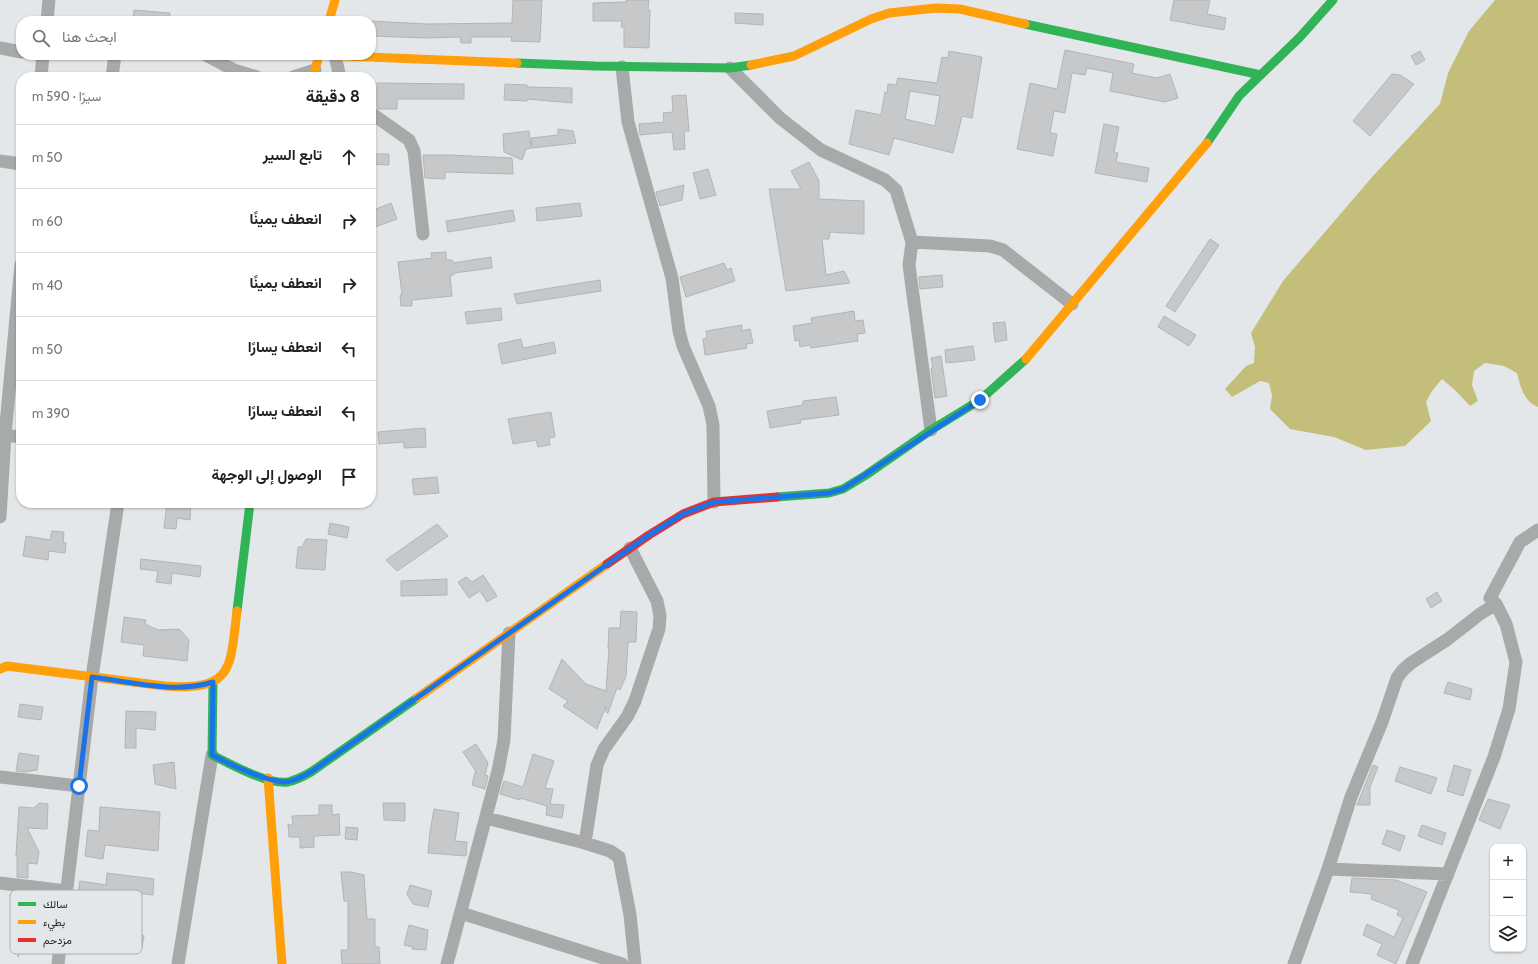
<!DOCTYPE html>
<html lang="ar">
<meta charset="utf-8">
<style>
:root{--surface:#fff;--page:#f2f2f2;--text:#222;--muted:#767676;--line:#e0e0e0}
body{margin:0;font-family:Cabin,Vazirmatn,sans-serif;background:var(--page);color:var(--text);direction:rtl}
.controls{position:absolute;right:12px;bottom:12px;display:grid;overflow:hidden;border-radius:8px;box-shadow:0 1px 3px #0004}
.controls button{width:36px;height:36px;display:grid;place-items:center;padding:0;border:0;border-bottom:1px solid var(--line);background:var(--surface);color:var(--text);font:20px sans-serif}
.stop{position:absolute;width:12px;height:12px;margin:-9px;border:3px solid #1a73e8;border-radius:50%;background:#fff}
.stop.end{background:#1a73e8;border-color:#fff;box-shadow:0 1px 4px #0008}
.list{margin:0;padding:0;list-style:none}
h2{display:flex;justify-content:space-between;align-items:center;height:52px;margin:0;padding:0 16px;font-size:17px}
h2 small{font-size:13px;font-weight:400;color:var(--muted)}
.list li{display:grid;grid-template-columns:26px 1fr auto;gap:12px;align-items:center;box-sizing:border-box;height:64px;padding:0 16px;border-top:1px solid var(--line)}
.list b{display:block;font-size:15px;white-space:nowrap}
.list em{font-size:13px;font-style:normal;color:var(--muted)}
.icon{flex:none;width:22px;height:22px;fill:none;stroke:currentColor;stroke-width:2;stroke-linecap:round;stroke-linejoin:round}
.map{position:relative;flex:none;width:1538px;height:964px;overflow:hidden;direction:ltr}
.search{position:absolute;background:var(--surface);box-shadow:0 1px 3px #0004;left:16px;top:16px;width:360px;height:44px;display:flex;align-items:center;gap:10px;box-sizing:border-box;padding:0 14px;border-radius:16px;color:var(--muted);font-size:15px}
.panel{position:absolute;background:var(--surface);box-shadow:0 1px 3px #0004;left:16px;top:72px;width:360px;height:436px;border-radius:16px;direction:rtl}
.map>svg:first-child{display:block}
.water{fill:#c3be7a}
.building{fill:#c6c8ca;stroke:#b2b4b5;fill-rule:evenodd}
.lines{fill:none;stroke-linecap:round;stroke-linejoin:round}
.street{stroke:#a8a9a9;stroke-width:13}
.fast{stroke:#30b455;stroke-width:9}
.slow{stroke:#ff9f0a;stroke-width:9}
.jam{stroke:#e5322d;stroke-width:9}
.route{stroke:#1a73e8;stroke-width:5}
.key{fill:#e3e7ea;stroke:#abaeb1;stroke-width:1}
.key-label{font-size:11px;fill:#282a2b}
</style>
<div class="map">
<svg width="1538" height="964" viewBox="0 0 1538 964">
<rect width="100%" height="100%" fill="#e4e7e9"/>
<path class="water" d="M1495 0H1538V407C1523 400 1521 388 1517 373L1504 366 1485 363 1474 371 1472 385 1478 401 1470 406 1456 391 1442 379 1432 391 1426 402 1431 421 1405 446 1366 450 1334 437 1290 429 1270 409 1272 395 1269 383 1260 381 1232 397 1225 389 1246 366 1254 363 1255 347 1251 333 1283 281 1373 176 1440 104 1448 73 1469 31Z"/>
<path class="building" d="M513 0H542L540 42 511 41 512 37H471V43H461L460 37 427 38 371 36V21L427 24 512 23Z
M626 0H649L648 10H650L649 48 624 47V27H621L622 21H593V3L626 2Z
M1174 0H1210L1207 14 1226 18 1224 30 1170 20Z
M134 10 170 13V21H133Z
M735 13 763 14V25L735 23Z
M1065 50 1134 64 1132 73 1157 78 1170 74 1178 98 1165 102 1110 91 1113 73 1087 68 1085 75 1072 73 1065 113 1054 111 1050 133 1057 134 1053 156 1017 149 1030 83 1057 89Z
M949 51 982 57 972 118 962 116 953 153 894 138 889 155 849 144 856 110 881 115 885 92 887 93 888 84 896 85 898 78 937 83 942 57 948 58ZM910 91 940 96 935 126 905 119Z
M1420 51 1425 60 1416 65 1411 56Z
M1392 74 1400 75 1414 84 1370 136 1353 121Z
M377 83 464 84V99H397V109H378L377 107Z
M505 84 527 85V87L572 88V103L527 99V101L504 100Z
M686 95 689 131H684L685 149 674 150 672 132 640 135 639 124 664 122 663 113 673 112 672 96Z
M1104 124 1119 127 1114 152 1118 153 1116 162 1149 168 1147 182 1095 173Z
M558 129 573 131 576 143 532 148 531 138 558 135Z
M529 131 531 148 526 149 522 160 504 152 503 134Z
M371 154H389V165L371 164Z
M423 155H450L512 158 513 174 445 172V179L425 178Z
M809 162 819 181V199L864 201V234L830 232 829 239H822L826 275 844 271 850 283 786 291 769 189H801L791 171Z
M708 169 716 195 700 199 693 173Z
M684 185 682 200 660 206 656 192Z
M391 203 397 219 375 227 371 218V211Z
M580 203 582 216 537 221 536 208Z
M513 210 515 221 448 232 446 221Z
M1210 239 1219 245 1175 312 1166 306Z
M446 252V260H452L453 263 491 257 492 268 454 273V275H450L452 296 412 300V306H401L400 295H402L398 262 432 258 431 253Z
M724 263 727 270 731 268 735 281 686 297 680 277Z
M942 275 943 287 920 289 919 277Z
M600 280 601 291 517 304 514 294Z
M501 308 502 320 467 324 465 312Z
M854 311 855 321 863 320 865 333 857 334 858 341 811 348 810 345 800 347 799 340 795 341 793 326 812 323 811 318Z
M1164 316 1196 335 1189 346 1158 327Z
M1005 322 1007 340 995 342 993 323Z
M742 325V331L750 329 753 343 746 344 747 348 705 355 703 339 707 338 706 331Z
M521 339 523 348 554 342 556 353 502 364 498 344Z
M973 346 975 360 946 363 945 350Z
M941 356 947 396 935 398 931 368H933L931 358Z
M836 397 839 415 800 420 801 423 770 428 767 411 803 405V401Z
M551 412 555 437 549 438 550 445 538 447 536 440 513 444 508 419Z
M425 428 426 447 404 448V442L379 444 378 432Z
M437 477 439 493 414 495 412 479Z
M167 503H191L190 520 177 518 176 529 164 528Z
M330 523 349 527 347 538 328 534Z
M437 524 448 536 397 571 386 560Z
M52 531 64 532 63 542 66 543 65 553 49 551 48 560 23 556 26 536 50 540Z
M306 539 327 540 325 570 296 568 298 547H302Z
M141 559 201 566 200 577 172 573 171 584 156 582 158 571 140 569Z
M483 575 497 596 487 602 480 591 469 598 458 582 466 577 472 582Z
M447 579V595L401 596V581Z
M1437 592 1442 601 1431 608 1426 599Z
M621 611 637 612 636 642H628L626 676 620 690 617 688 608 713 606 712V706L597 729 563 706 568 701 549 689 562 659 586 684 606 691 609 648H608L609 628H620Z
M124 617 146 620 145 624 158 630 179 629 189 640 187 661 143 656 144 645 121 642Z
M1448 682 1472 689 1470 700 1444 693Z
M20 704 43 707 41 720 18 717Z
M126 711 156 712 155 730 136 728V748H125Z
M476 744 488 763 485 775 488 776 485 789 472 785 475 772 477 773 463 752Z
M19 753 39 756 37 770 25 772 16 771Z
M533 754 554 761 545 788 553 789 550 804 564 805 562 818 546 815 547 806 520 798V800L500 794 504 781 523 787Z
M174 762 176 789 155 784 153 765Z
M1373 765 1378 767 1370 787V805H1357Z
M1454 765 1471 770 1463 796 1447 791Z
M1400 767 1437 778 1431 794 1395 781Z
M1488 799 1510 805 1500 829 1479 820Z
M39 803 48 804 47 829 27 828 39 852 37 864 28 863V878L17 877V855L16 856 19 807 34 808Z
M383 803H405V821L384 820Z
M319 805H332V815L339 814 340 835 314 836V847L300 848V837H289L288 824 293 826 292 816 319 815Z
M100 807 160 812 158 851 105 845 103 859 85 856 88 830 99 831Z
M434 809 459 813 455 841 467 842 466 856 428 853 430 832Z
M1422 825 1446 833 1442 845 1418 836Z
M346 827 358 828 357 840 345 839Z
M1387 830 1405 836 1400 851 1382 844Z
M341 872H351L364 875 367 919H375V947H379L380 964H342L341 950H348V901H344Z
M107 873 154 879 153 895 109 890 106 909 76 904 80 881 106 885Z
M1352 878 1396 880 1427 892 1396 964 1377 955 1382 944 1363 935 1367 924 1394 937 1403 918 1397 915 1399 910 1371 899 1372 894 1350 892Z
M410 885 432 891 428 907 413 904 407 894Z
M32 909V925L18 957V910Z
M96 913 137 923 133 933 144 936 142 947 134 945 122 951 88 947Z
M409 925 428 930 426 950 412 949 413 947 404 945Z"/>
<g class="lines">
<path class="street" d="M47 21 49 0
M0 48 21 52
M206 55 234 70 257 77
M335 56 340 77
M622 67 628 122 672 278 679 331 683 346 709 406 713 425 714 502
M730 68 780 118 821 150 885 180 896 190 912 242 909 265 931 430
M41 77 43 55
M112 77 115 55
M293 77 315 70
M371 113 409 140 414 151 423 234
M0 161 21 164
M912 242 990 246 1003 250 1072 304
M5 435 21 437
M0 517 5 435 21 264
M0 777 79 786
M486 818 585 843 610 851 619 857 630 915 635 964
M585 843 597 765 604 749 627 717 635 701 659 629 660 616 657 601 630 548
M1328 869 1448 874
M0 883 66 891
M461 913 622 964
M58 964 92 677 118 503
M178 964 212 755
M447 964 498 771 504 740 509 633
M1294 964 1328 869 1351 797 1382 722 1397 678 1403 670 1411 663 1448 639 1480 614 1496 604 1490 598 1520 542 1538 530
M1412 964 1494 757 1509 709 1516 662 1506 624 1496 604"/>
<path class="fast" d="M1025 24 1261 75
M517 63 595 66 730 68 751 65
M1207 143 1239 96 1300 37 1333 0
M777 497 829 493 843 489 866 475 931 430 980 400 1026 359
M237 611 250 503
M213 682 212 755C230 764 268 785 288 782 296 780 304 776 311 772L417 698"/>
<path class="slow" d="M329 21 335 0
M319 55 517 63
M751 65 794 56 871 19 889 13 936 8 960 9 1025 24
M313 77 319 55
M1026 359 1207 143
M0 669 7 666 165 686C234 691 230 668 237 611
M417 698 607 564
M268 778 282 964"/>
<path class="jam" d="M607 564 649 535 683 514 714 502 777 497"/>
</g>
<g class="lines">
<path class="route" d="M79 786 92 677C131 682 175 694 213 682L212 755C229 764 265 781 284 782 294 782 303 776 311 772L649 535 683 514 714 502 829 493 843 489 980 400"/>
</g>
<rect x="10" y="890" width="132" height="64" rx="6" class="key"/>
<rect x="18" y="902" width="18" height="4" fill="#30b455"/>
<rect x="18" y="920" width="18" height="4" fill="#ff9f0a"/>
<rect x="18" y="938" width="18" height="4" fill="#e5322d"/>
<g class="key-label">
<text x="43" y="908">سالك</text>
<text x="43" y="926">بطيء</text>
<text x="43" y="944">مزدحم</text>
</g>
</svg>
<div class="controls">
<button>+</button>
<button>−</button>
<button><svg class="icon" aria-label="layers" viewBox="0 0 24 24"><path d="M12 4l9 5-9 5-9-5zM3 14l9 5 9-5"/></svg></button>
</div>
<div class="stop" style="left:79px;top:786px"></div>
<div class="stop end" style="left:980px;top:400px"></div>
<div class="search"><svg class="icon" aria-label="search" viewBox="0 0 24 24"><circle cx="10" cy="10" r="6"/><path d="M15 15l6 6"/></svg>ابحث هنا</div>
<section class="panel">
<h2>8 دقيقة<small>سيرًا · 590 m</small></h2>
<ul class="list">
<li><svg class="icon" aria-label="ahead" viewBox="0 0 24 24"><path d="M12 20V5M6 11l6-6 6 6"/></svg><div><b>تابع السير</b></div><em>50 m</em></li>
<li><svg class="icon" aria-label="right" viewBox="0 0 24 24"><path d="M7 20v-9h11M14 6l5 5-5 5"/></svg><div><b>انعطف يمينًا</b></div><em>60 m</em></li>
<li><svg class="icon" aria-label="right" viewBox="0 0 24 24"><path d="M7 20v-9h11M14 6l5 5-5 5"/></svg><div><b>انعطف يمينًا</b></div><em>40 m</em></li>
<li><svg class="icon" aria-label="left" viewBox="0 0 24 24"><path d="M17 20v-9H6M10 6l-5 5 5 5"/></svg><div><b>انعطف يسارًا</b></div><em>50 m</em></li>
<li><svg class="icon" aria-label="left" viewBox="0 0 24 24"><path d="M17 20v-9H6M10 6l-5 5 5 5"/></svg><div><b>انعطف يسارًا</b></div><em>390 m</em></li>
<li><svg class="icon" aria-label="arrive" viewBox="0 0 24 24"><path d="M6 21V4h12l-3 4 3 4H6"/></svg><div><b>الوصول إلى الوجهة</b></div></li>
</ul>
</section>
</div>
